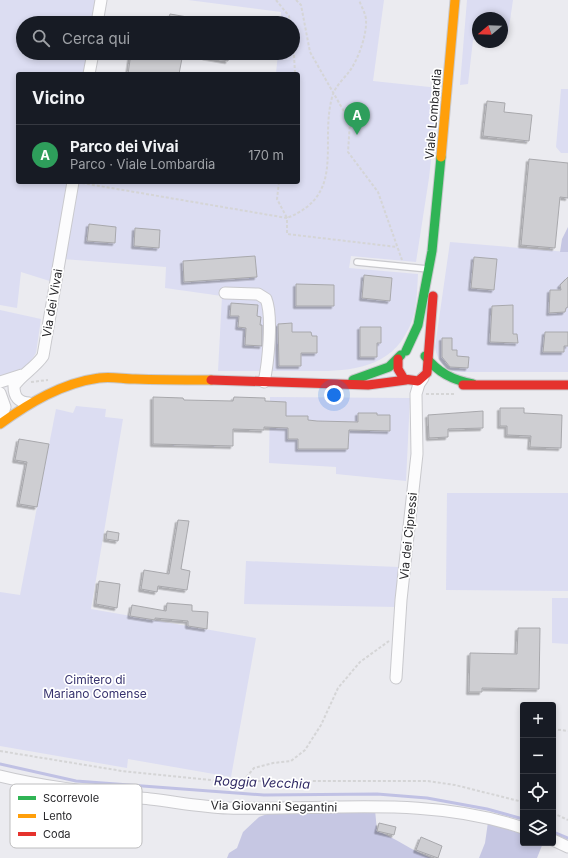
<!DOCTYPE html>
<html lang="it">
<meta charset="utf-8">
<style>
:root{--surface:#171b24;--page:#242831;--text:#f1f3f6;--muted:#9ea1a6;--line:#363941;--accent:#ea580c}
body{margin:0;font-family:Inter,sans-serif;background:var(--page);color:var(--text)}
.controls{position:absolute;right:12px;bottom:12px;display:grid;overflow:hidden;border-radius:4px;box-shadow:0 2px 6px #0003}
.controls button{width:36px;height:36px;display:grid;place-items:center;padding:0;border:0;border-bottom:1px solid var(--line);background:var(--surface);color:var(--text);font:20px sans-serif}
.compass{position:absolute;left:472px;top:12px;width:36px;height:36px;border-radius:50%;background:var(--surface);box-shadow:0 2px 6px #0003;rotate:251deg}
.you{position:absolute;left:334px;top:395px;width:14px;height:14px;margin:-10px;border:3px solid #fff;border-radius:50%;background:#1a73e8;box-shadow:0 0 0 6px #1a73e833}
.badge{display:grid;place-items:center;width:26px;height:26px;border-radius:50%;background:var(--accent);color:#fff;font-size:13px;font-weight:700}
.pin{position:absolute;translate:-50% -33px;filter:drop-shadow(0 1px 2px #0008)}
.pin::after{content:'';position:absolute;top:21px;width:14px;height:12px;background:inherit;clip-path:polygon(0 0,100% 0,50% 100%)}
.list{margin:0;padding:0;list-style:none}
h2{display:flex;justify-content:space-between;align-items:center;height:52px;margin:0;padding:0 16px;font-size:17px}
h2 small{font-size:13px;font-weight:400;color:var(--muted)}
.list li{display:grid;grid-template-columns:26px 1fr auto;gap:12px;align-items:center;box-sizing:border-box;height:60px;padding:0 16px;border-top:1px solid var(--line)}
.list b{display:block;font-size:15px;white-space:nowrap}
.list p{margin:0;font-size:13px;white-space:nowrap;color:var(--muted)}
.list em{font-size:13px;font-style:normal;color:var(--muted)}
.icon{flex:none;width:22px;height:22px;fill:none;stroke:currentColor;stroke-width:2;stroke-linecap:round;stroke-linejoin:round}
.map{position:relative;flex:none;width:568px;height:858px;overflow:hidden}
.search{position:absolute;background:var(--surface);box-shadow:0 2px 6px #0003;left:16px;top:16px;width:284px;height:44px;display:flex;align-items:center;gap:10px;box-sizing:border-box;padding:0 14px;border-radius:22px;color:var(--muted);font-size:15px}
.panel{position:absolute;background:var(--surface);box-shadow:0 2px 6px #0003;left:16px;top:72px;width:284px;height:112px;border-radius:4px}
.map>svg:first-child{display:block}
.green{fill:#dcddf2}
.forest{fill:#c6c7e3}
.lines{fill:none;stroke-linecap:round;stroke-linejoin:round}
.stream{stroke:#c0c1e4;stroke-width:3}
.building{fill:#ceced2;stroke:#a8a8ac;filter:url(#shadow)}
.lane-casing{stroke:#c9c9cd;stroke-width:8}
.street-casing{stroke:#c9c9cd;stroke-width:13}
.fast-casing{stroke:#c9c9cd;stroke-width:11}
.slow-casing{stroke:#c9c9cd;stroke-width:11}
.jam-casing{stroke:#c9c9cd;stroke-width:11}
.path{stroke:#d5d5d6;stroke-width:2;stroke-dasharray:3 2;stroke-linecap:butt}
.lane{stroke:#fcfcfd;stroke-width:5.5}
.street{stroke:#fcfcfd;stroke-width:11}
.fast{stroke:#30b455;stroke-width:9}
.slow{stroke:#ff9f0a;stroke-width:9}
.jam{stroke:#e5322d;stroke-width:9}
.labels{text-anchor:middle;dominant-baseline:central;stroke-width:3.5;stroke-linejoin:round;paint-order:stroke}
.street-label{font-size:12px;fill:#27272a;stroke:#fff}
.park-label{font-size:12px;fill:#37336e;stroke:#fff}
.water-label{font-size:13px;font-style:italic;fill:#312b65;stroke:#fff}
.key{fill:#fff;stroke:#bebebf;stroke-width:1}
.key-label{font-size:11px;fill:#27272a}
</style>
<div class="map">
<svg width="568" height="858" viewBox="0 0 568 858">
<defs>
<filter id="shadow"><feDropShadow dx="-2.5" dy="2.5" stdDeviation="0" flood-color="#0004"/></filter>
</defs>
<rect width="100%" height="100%" fill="#ebebf0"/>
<path class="green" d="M0 0H102L99 23H23V53H94L90 74H18V182H298V74H276L278 53H293V23H281V12L188 0H384L373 81 439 88 429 178 416 262 351 256 349 268 418 274C417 292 417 312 409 328 387 375 338 371 294 371 269 371 243 371 218 371L222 296 165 288 166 267 63 259 56 283 21 272 17 308 0 305Z
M467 0H513L508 34 502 35V18H478V39L473 40 468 84 460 85Z
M561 89H568V153H561L556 147Z
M450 242 568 252V372H456C443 368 437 360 435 347Z
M0 310 41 319 36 353 25 370 0 378Z
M270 397 410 398 406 481 336 474V467L269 463Z
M76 406 106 409 105 417 123 419 91 609 256 638 231 777 128 759 127 768 0 746V592L20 595 56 409 73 413Z
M447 493H568V591L446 590Z
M246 561 399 567 396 607 244 604Z
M552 598H568V644L552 643Z"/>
<path class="forest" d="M568 227V252H560L562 239Z
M375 810 377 831C396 838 412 851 431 858H227L229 853 237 848 243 832 259 817 270 813Z
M488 822 523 833V843H543L537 858H479L485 843Z"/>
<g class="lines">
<path class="stream" d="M0 764 76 781 264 795 377 794 427 798 487 809 523 819
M553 832 568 838"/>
</g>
<path class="building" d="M170 14 199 19V23H168Z
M131 53H183L179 74H128Z
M206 53H229L228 61 205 57Z
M487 101 505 103 504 112 532 115 529 141 483 136Z
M529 159 568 163V198L560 197 555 248 521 245Z
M89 224 116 227 115 243 87 241Z
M135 228 160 230 159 248 134 246Z
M255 256 257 277 184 282 183 261Z
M474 257 497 259 494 290 471 288Z
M364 275 392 278 390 301 362 298Z
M568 277V307L566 308 565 312 549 313 550 290H561L560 285Z
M296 284 334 285V306H296Z
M231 303 258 305 257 316 261 317 260 325H262V346L245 345 246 328 238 327 239 316H230Z
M513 305V334H517L518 343 490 342 492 306Z
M292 323V332H311L312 336H317V353H301V366H279L278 324Z
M360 327H381V343H377V357H360Z
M545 332H568V346H564V352H543Z
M442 338H452V350H457V356L469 357 468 368 450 367 442 357Z
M153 397 183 398 184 400 233 401 234 397 265 398V401L286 402V416H308V420L317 421 358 422V413H377V415H390V431L349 430 348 449H298V439H288V428L264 427V430L233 429V446L153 444Z
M500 408H524V413L562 415 561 448 530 447 531 436 507 435V426H500Z
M483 411V428L448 429V437L429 438 428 415Z
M19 439 49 444 37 507 19 504 27 462 15 460Z
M178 520 189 521 181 569 190 571 187 590 158 586 157 592 141 589 144 570 169 574Z
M107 531 119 533 118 541 106 539Z
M99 581 120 584 117 608 96 604Z
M167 603 192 605V611L208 612 207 629 188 626V621L155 618V620L130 616 132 605 166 611Z
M518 628H540L539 689 482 688V692H469L470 653 517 654Z
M379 823 396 827 394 835 377 831Z
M421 837 442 846 438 858 416 850Z"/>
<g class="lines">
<g class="lane-casing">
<path id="lane" d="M357 262 428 269"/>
</g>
<g class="street-casing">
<path id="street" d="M97 23 101 0
M89 74 93 53
M225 293 258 294 266 299C273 316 268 364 264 382
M0 382 22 375
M0 393 5 407 0 421
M29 403C18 402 14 397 14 386 21 375 35 368 43 356L73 182
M396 678 401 600 417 454 416 394 419 384 423 378
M0 776C49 788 99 793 150 799 176 802 202 807 228 808 327 811 427 795 523 828
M553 840 568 847"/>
</g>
<g class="fast-casing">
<path id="fast" d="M406 351 418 325 432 251 441 157
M425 356C438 373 453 380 473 384
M353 380 389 367 401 355"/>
</g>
<g class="slow-casing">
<path id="slow" d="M441 157 455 0
M0 424C29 403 62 383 99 378 111 376 123 379 135 379 160 380 186 380 211 380"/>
</g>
<g class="jam-casing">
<path id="jam" d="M398 359V369L404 379 418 381 427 373 433 296
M211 380 368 385 406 380
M463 385H568"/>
</g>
<path class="path" d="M276 0 289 16 290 23
M296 0 301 5 310 52 350 122 348 152 378 192 402 260
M293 35 295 74
M279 182 277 199 287 218C348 194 318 142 333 94 336 86 344 78 349 72 358 60 367 35 366 20 366 14 361 6 359 0
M82 183 287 218V234L397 247
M31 382 48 380
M426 394H455
M553 729 568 731
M0 751 122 771 220 781H428L455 785 523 802
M243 781 254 768 273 763 291 761 305 750 321 725 338 688 360 662 389 641
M553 813 568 820"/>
<use href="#lane" class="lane"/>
<use href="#street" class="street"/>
<use href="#fast" class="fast"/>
<use href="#slow" class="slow"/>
<use href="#jam" class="jam"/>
</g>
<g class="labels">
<g class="street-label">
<text transform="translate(433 114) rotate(-85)">Viale Lombardia</text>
<text transform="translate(52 303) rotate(-80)">Via dei Vivai</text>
<text transform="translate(408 536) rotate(-84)">Via dei Cipressi</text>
<text transform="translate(274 806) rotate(1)">Via Giovanni Segantini</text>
</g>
<g class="park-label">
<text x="95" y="679">Cimitero di<tspan x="95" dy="14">Mariano Comense</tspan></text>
</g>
<g class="water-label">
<text transform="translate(262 782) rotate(2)">Roggia Vecchia</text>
</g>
</g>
<rect x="10" y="784" width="132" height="64" rx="6" class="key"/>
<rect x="18" y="796" width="18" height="4" fill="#30b455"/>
<rect x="18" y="814" width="18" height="4" fill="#ff9f0a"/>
<rect x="18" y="832" width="18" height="4" fill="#e5322d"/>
<g class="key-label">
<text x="43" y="802">Scorrevole</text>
<text x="43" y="820">Lento</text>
<text x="43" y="838">Coda</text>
</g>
</svg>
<div class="controls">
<button>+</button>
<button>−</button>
<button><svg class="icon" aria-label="locate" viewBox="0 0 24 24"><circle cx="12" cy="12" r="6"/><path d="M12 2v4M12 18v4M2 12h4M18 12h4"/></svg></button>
<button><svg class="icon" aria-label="layers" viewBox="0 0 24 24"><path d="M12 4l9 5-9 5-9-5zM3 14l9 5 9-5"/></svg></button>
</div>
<svg class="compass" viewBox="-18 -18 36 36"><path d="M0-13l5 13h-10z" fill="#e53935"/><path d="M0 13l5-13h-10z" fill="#9ea1a6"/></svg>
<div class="you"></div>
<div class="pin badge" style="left:357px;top:135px;background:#2e9e5b">A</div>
<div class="search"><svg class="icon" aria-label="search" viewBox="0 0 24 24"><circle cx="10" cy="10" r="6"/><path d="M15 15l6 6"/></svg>Cerca qui</div>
<section class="panel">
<h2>Vicino<small></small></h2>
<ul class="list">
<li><span class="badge" style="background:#2e9e5b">A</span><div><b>Parco dei Vivai</b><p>Parco · Viale Lombardia</p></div><em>170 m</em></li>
</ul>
</section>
</div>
